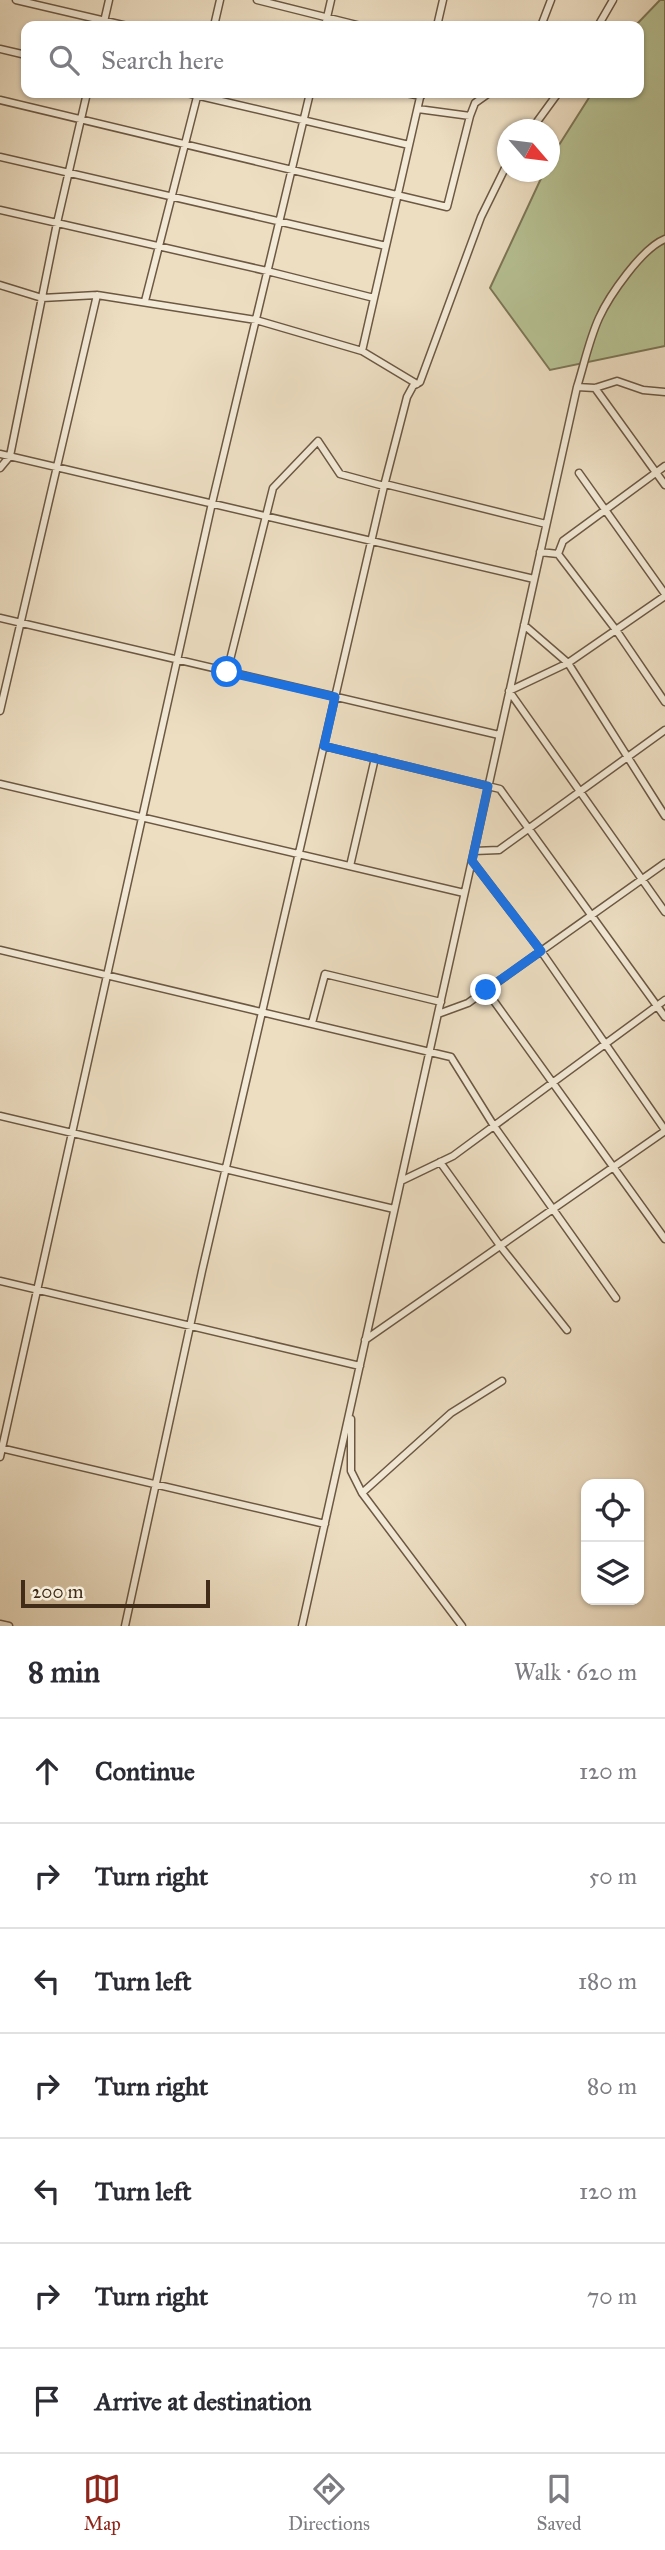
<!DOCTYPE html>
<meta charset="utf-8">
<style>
:root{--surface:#fff;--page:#f7f7f7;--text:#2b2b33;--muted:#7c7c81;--line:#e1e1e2;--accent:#8f2418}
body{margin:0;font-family:"IM FELL Great Primer",serif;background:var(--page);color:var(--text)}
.controls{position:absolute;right:21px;bottom:21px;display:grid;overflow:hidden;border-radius:14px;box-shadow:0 2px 5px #0004}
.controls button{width:63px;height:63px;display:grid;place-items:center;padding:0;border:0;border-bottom:2px solid var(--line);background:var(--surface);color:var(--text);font:35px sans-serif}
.compass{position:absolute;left:497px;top:119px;width:63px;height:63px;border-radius:50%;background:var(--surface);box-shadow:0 2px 5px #0004;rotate:118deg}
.scale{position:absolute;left:21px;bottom:18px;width:189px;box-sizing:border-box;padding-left:7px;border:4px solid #412b19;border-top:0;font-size:19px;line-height:24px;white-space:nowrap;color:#412b19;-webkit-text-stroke:5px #f3ead7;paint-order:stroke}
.stop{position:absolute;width:21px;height:21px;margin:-16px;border:5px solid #1a73e8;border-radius:50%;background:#fff}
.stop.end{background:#1a73e8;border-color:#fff;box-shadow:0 2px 7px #0008}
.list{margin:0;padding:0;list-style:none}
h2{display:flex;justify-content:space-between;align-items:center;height:91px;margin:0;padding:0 28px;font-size:30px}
h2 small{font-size:23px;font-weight:400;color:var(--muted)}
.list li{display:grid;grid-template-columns:46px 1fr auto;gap:21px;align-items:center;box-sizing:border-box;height:105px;padding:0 28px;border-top:2px solid var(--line)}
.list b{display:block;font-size:26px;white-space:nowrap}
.list em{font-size:23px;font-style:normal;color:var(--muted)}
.icon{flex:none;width:38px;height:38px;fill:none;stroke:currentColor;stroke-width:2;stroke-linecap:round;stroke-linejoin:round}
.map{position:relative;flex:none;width:665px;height:1626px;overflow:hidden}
.search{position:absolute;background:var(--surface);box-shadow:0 2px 5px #0004;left:21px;right:21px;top:21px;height:77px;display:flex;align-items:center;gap:18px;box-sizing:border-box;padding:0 24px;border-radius:14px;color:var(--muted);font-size:26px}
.sheet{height:826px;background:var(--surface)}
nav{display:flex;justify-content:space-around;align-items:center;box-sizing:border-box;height:98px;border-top:2px solid var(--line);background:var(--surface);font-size:19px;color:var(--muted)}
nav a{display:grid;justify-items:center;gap:4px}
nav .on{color:var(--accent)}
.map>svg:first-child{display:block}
.green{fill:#b7c294;stroke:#7c7656;stroke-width:2}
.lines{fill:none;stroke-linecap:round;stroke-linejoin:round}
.minor-casing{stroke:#6c5843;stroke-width:9}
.minor{stroke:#f3ead7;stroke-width:6}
.route{stroke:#1a73e8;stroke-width:9}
</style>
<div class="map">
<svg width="665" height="1626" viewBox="0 0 665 1626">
<rect width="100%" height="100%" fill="#eddec2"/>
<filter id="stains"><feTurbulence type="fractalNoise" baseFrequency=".00286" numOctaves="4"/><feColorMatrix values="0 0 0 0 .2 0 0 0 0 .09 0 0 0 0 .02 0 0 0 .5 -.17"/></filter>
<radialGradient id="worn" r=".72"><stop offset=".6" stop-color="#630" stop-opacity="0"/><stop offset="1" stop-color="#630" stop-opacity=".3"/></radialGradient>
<path class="green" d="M660 0H665V346L550 370 490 288 544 172H550L552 156 592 93H639V26H635Z"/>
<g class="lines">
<g class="minor-casing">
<path id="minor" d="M16 0 127 26
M257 0 361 26
M103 26 109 0
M214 26 220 0
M325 26 331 0
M437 26 443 0
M541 26 551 0
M598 26 613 0
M0 49 26 55
M187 93 409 145
M406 93 421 96
M0 100 447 207 470 116
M418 109 470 116 475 103 489 93
M531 130 558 93
M0 157 386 246
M0 210 267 271 374 298
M0 285 42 298 97 295 256 320 362 351 417 384
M145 301 198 93
M362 351 421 93
M577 387 595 388 617 381 643 390 665 392
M595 388 665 485
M0 454 534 579
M0 468 10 456 57 223 87 93
M579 473 665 594
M385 484 546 524
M540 552 558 554 616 630 665 702
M558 554 563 541 665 466
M665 596 568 663 509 691 665 912
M0 618 499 735
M524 625 568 663 665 816
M227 672 273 488 318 441 340 474 384 486 407 397 413 386 420 382 481 217 508 162
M0 711 97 295
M324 746 500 789 665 1017
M0 784 464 893
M474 851 499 850 665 730
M472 861 541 951 665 1130
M350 866 375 758
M0 950 451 1057 494 1126 616 1298
M486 990 665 1239
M438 1014 468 1003 665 863
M312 1023 325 974 441 1002
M0 1116 394 1209
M440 1162 501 1247 567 1330
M401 1181 453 1156 665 1000
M0 1281 360 1366
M365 1340 665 1131
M351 1419V1471L362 1493 451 1413 502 1381
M0 1448 325 1524
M0 1457 212 503 310 93
M362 1493 462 1626
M0 1624 9 1626
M125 1626 202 1271 384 486
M302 1626 577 387C584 365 589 340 599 318 609 296 642 248 665 239"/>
</g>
<use href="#minor" class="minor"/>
</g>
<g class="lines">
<path class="route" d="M227 672 335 697 324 746 488 786 472 861 541 951 486 990"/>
</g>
<rect width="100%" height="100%" filter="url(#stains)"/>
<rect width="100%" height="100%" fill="url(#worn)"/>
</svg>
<div class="controls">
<button><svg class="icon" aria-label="locate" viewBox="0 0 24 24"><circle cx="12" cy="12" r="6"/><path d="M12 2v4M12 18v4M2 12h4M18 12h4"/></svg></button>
<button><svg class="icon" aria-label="layers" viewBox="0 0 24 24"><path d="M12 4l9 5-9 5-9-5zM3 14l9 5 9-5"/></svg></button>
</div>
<svg class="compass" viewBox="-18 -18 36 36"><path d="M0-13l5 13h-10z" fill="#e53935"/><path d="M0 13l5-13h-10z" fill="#7c7c81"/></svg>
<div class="scale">200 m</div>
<div class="stop" style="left:227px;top:672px"></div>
<div class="stop end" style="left:486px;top:990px"></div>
<div class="search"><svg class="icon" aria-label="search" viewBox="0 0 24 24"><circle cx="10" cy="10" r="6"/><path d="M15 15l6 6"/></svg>Search here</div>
</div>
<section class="sheet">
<h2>8 min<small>Walk · 620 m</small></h2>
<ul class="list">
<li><svg class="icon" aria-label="ahead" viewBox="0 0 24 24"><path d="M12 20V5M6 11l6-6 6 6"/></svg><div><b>Continue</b></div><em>120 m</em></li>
<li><svg class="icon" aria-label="right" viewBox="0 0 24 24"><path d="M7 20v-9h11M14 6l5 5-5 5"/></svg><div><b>Turn right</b></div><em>50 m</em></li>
<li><svg class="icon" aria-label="left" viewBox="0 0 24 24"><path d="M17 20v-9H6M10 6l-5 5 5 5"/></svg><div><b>Turn left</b></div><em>180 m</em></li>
<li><svg class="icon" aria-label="right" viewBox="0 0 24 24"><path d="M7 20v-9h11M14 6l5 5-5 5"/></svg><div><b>Turn right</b></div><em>80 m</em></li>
<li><svg class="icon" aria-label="left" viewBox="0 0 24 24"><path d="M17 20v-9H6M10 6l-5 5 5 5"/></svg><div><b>Turn left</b></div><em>120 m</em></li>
<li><svg class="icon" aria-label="right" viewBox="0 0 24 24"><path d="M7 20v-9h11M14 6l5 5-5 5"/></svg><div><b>Turn right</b></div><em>70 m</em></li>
<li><svg class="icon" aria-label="arrive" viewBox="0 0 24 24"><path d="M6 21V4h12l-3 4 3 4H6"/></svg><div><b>Arrive at destination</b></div></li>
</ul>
</section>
<nav>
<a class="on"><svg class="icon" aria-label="map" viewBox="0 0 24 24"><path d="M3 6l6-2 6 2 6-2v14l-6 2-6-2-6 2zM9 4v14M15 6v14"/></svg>Map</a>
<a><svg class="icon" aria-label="directions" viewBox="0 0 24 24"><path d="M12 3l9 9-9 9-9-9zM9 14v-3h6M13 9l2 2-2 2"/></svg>Directions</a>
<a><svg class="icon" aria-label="saved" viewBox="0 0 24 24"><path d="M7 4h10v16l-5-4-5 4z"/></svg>Saved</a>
</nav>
